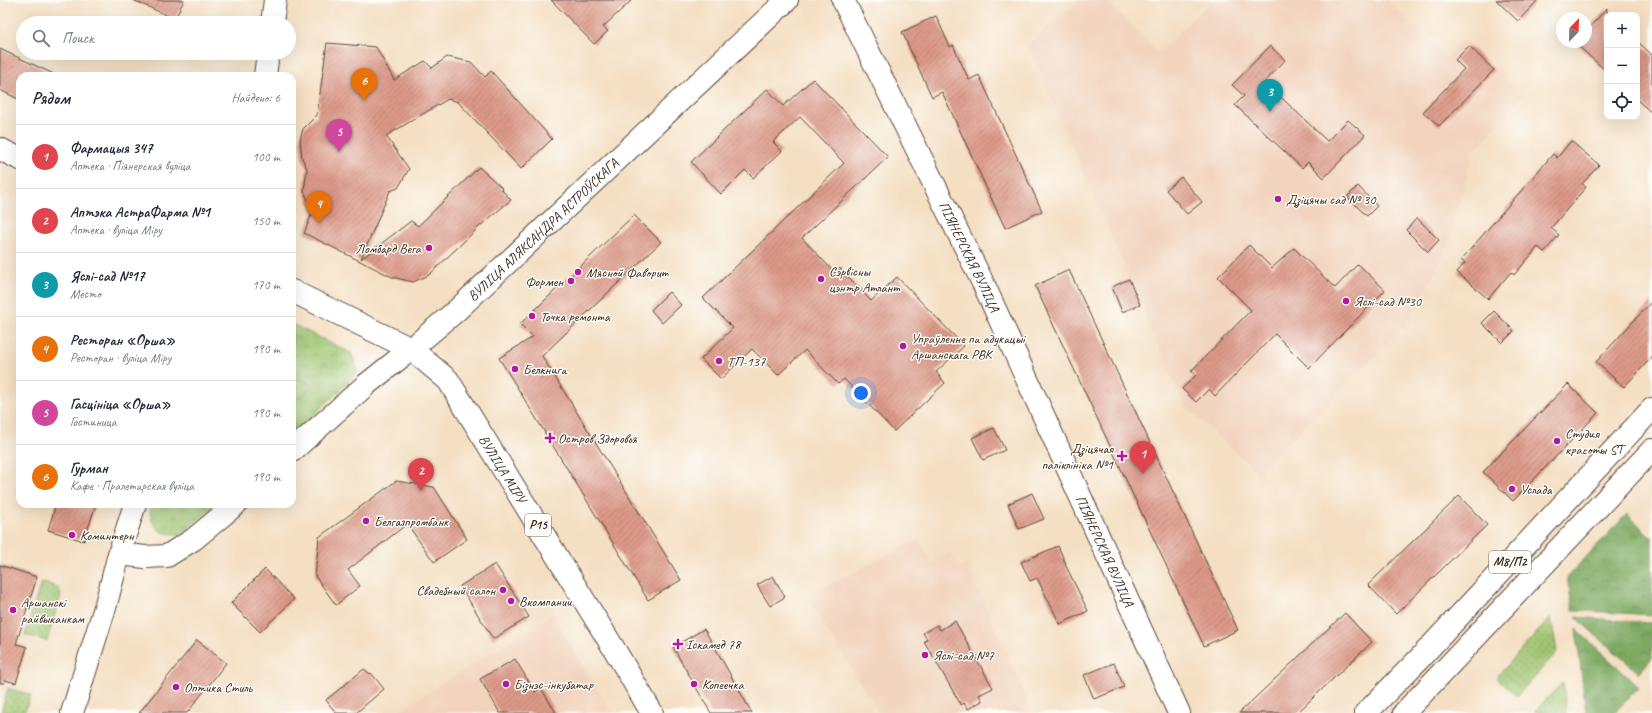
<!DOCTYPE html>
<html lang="ru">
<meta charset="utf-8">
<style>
:root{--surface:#fff;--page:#f6f6f7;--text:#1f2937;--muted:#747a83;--line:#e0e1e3;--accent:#b5179e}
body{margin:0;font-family:Caveat,sans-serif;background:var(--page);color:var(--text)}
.controls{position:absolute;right:12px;top:12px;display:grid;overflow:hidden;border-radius:8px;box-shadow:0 4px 16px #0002}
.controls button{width:36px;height:36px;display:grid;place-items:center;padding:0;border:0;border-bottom:1px solid var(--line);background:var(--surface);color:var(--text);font:20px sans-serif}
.compass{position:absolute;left:1556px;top:12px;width:36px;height:36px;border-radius:50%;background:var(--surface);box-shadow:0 4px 16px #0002;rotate:23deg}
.you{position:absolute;left:861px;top:393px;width:14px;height:14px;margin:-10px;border:3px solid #fff;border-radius:50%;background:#1a73e8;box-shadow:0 0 0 6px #1a73e833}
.badge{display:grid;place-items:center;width:26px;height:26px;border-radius:50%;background:var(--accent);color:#fff;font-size:13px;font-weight:700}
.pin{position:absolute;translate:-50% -33px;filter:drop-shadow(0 1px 2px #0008)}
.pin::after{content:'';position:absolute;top:21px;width:14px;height:12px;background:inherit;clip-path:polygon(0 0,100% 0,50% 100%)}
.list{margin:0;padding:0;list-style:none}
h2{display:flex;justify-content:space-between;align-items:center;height:52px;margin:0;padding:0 16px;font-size:17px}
h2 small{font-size:13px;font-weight:400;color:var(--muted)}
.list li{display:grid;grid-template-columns:26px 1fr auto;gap:12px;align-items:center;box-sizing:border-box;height:64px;padding:0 16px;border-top:1px solid var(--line)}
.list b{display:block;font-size:15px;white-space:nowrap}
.list p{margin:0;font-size:13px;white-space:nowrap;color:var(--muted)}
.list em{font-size:13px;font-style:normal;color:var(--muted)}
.icon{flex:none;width:22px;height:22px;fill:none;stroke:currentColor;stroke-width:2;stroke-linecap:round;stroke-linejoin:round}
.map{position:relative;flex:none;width:1652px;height:713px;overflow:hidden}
.search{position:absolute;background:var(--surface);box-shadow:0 4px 16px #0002;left:16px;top:16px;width:280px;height:44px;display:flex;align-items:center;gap:10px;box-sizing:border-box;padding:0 14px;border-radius:22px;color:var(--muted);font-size:15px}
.panel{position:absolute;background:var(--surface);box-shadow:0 4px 16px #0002;left:16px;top:72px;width:280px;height:436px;border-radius:12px}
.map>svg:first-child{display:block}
.built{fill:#f2d4be}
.grass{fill:url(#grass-dots);stroke:#6c7646}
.forest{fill:url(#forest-crowns);stroke:#5c6a40}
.park{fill:url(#park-crowns);stroke:#6c7646}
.garden{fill:#9cc36e;stroke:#6c7646}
.building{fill:url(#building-hatch)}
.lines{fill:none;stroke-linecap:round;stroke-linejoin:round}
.minor-casing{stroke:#574537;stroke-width:24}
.tertiary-casing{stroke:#574537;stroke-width:24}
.primary-casing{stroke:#574537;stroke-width:24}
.minor{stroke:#fff;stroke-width:22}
.tertiary{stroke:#fff;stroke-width:22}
.primary{stroke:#fff;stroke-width:22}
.poi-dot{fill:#b5179e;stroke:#fdfcf7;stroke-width:1.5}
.labels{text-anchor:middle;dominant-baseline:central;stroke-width:3;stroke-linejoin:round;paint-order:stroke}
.shield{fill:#fdfcf7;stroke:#75695f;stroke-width:1}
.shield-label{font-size:13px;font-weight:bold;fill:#3b2a1e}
.poi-label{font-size:14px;fill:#3b2a1e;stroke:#fdfcf7;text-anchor:start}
.street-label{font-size:14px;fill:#3b2a1e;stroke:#fdfcf7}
</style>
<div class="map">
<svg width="1652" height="713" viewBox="0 0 1652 713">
<defs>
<pattern id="grass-dots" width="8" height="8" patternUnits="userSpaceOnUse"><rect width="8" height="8" fill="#9cc36e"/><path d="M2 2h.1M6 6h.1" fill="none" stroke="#809f5a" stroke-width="1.8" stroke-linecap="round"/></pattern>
<pattern id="forest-crowns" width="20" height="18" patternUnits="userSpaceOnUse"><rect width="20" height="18" fill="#7da961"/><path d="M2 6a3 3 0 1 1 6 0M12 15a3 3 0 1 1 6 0" fill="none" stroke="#688a4f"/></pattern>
<pattern id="park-crowns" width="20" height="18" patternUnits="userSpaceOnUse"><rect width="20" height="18" fill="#9cc36e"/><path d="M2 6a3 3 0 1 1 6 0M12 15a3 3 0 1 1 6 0" fill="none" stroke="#809f5a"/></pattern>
<pattern id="building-hatch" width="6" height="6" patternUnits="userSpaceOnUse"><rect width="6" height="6" fill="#d98"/><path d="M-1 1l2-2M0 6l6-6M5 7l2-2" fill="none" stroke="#b47d6f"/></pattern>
</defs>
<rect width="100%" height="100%" fill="#fdfcf7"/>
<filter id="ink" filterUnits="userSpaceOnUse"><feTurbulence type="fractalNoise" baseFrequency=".025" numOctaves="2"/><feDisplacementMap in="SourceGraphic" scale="8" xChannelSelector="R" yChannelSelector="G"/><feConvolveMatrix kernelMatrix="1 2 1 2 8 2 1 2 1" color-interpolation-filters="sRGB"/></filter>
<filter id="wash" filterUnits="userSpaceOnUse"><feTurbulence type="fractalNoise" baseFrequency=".012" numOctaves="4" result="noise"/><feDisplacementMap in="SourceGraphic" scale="16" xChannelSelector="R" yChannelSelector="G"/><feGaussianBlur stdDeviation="0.9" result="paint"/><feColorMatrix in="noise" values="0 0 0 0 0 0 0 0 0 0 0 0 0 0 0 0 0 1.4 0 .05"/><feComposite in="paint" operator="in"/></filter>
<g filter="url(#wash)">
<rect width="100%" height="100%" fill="#f4dfc3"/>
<path class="built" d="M1081 0H1107L1158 53 1212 0H1387L1447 58 1464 39 1523 96 1473 152 1448 246 1410 321 1258 473 1184 405 1028 44Z
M918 540 932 563 950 553 959 568 967 564 1033 713H879L806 596Z
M552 614 612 713H396Z"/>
<path class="grass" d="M41 582 58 587 61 595 47 641 25 635Z
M1551 617 1557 652 1517 696 1496 678Z
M1563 682 1566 713 1534 712Z
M8 688 31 695 24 713H1Z"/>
<path class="forest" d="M1627 514 1652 538V615L1573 610 1567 577Z
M1575 617 1652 623V658L1639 673Z
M1576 629 1639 687 1614 713H1586Z"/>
<path class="park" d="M292 324 351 353 358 371 349 382 292 435Z
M151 504H217L181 534C176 534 170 534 165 533 153 530 148 514 151 504Z"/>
<path class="garden" d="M292 376 312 385 302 396 292 400Z"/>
<g id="blocks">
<path class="building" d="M133 0H184L175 19Z
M551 0H632L603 27 608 31 594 44Z
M1496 0H1538L1518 21Z
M1607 8V72L1574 42H1586V31Z
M936 16 950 47 953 45 969 80 979 75 1042 211 1005 228 942 92 932 97 902 32Z
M1637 41 1652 55V113L1637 100Z
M327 43 376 47 394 80 425 61 432 68 447 57 471 62 485 77 491 71 552 139 521 169 458 102 448 99 386 136 409 169 398 188 390 191 361 259 411 221 418 226 479 167 502 188 501 189 511 200 480 226 429 275 413 282 392 277 304 233 313 212 304 191 307 169 302 158 300 139 303 129 317 115Z
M1270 46 1285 60 1265 82 1327 141 1348 120 1365 135 1324 178 1308 162 1302 168 1235 105 1244 96 1232 85Z
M1469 46 1494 70 1439 126 1423 112 1464 69 1455 60Z
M0 49 58 76H20V100L0 90Z
M813 79 888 157 802 238 835 273 840 268 871 301 897 277 964 346 936 372 945 383 894 431 844 379 838 384 805 350 778 375 752 349 721 379 701 359 733 328 703 298 844 163 800 117 773 142 782 151 753 178 745 170 721 194 691 162 767 89 783 106Z
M1571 141 1599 165 1582 184 1586 187 1551 228 1559 235 1544 252 1538 247 1514 275 1511 272 1488 299 1457 272 1465 263 1461 260 1553 154 1557 158Z
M1181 177 1202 202 1187 214 1166 190Z
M1358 186 1377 206 1367 216 1347 197Z
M634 215 661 242 542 356 681 580 648 600 499 358 533 337 520 324Z
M1417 218 1439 240 1428 252 1406 230Z
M1249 245 1272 268 1294 248 1335 288 1358 264 1385 290 1309 368 1275 334 1215 396 1209 389 1196 402 1182 389 1196 375 1191 371 1251 310 1218 277Z
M1069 270 1238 630 1204 646 1035 286Z
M1129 279 1140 305 1122 312 1112 287Z
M669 292 681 305 662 323 651 310Z
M1652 301V357L1624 387 1596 362Z
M1494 311 1514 331 1502 343 1482 323Z
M1568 384 1598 413 1513 501 1483 472Z
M994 428 1005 450 983 460 972 438Z
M396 481 434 487 467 539 434 562 407 524 348 570 360 586 336 605 315 576 319 537Z
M1032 493 1044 519 1019 529 1008 504Z
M1459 496 1487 525 1396 614 1368 585Z
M56 504H96L84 541 48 530Z
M1058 546 1066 564H1065L1088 611 1060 624 1037 578 1030 581 1021 562Z
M495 564 529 617 493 639 460 586Z
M0 565 37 577 16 644 27 647 16 683 5 680 4 683H0Z
M265 569 294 599 260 632 231 603Z
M773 576 785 597 770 606 757 585Z
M1345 613 1372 642 1297 713H1239Z
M955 621 993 688 979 695 982 701 968 709 964 703 961 705 924 641 927 639 923 633 937 625 940 630Z
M704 629 713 644 752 713H711L694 684 673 647Z
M197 640 226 663 187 713H139Z
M515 659 535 692 541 688 556 713H500L480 679Z
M1114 663 1124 687 1094 699 1084 675Z
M364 669 370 674 371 673 384 689 356 713H336L326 700Z"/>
</g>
</g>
<g filter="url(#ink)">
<use href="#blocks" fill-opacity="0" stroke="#574537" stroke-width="1"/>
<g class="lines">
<g class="minor-casing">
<path id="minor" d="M292 451 367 384 411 349
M135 504 119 554 145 557 167 556 194 539 236 504
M72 713 106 604 119 554"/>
</g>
<g class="tertiary-casing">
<g id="tertiary">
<path id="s1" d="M843 0 984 285 1179 713"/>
<path d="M272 23 275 0"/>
<path d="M265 76 268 53"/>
<path id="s2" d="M411 349 456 311 787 0"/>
</g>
</g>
<g class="primary-casing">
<g id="primary">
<path d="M0 149 20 159"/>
<path id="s3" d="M292 291 411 349 448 380 616 652 652 713"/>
<path d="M1366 713 1418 660 1652 409"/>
<path d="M1404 713 1652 450"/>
</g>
</g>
<use href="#minor" class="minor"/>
<use href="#tertiary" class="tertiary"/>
<use href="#primary" class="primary"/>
</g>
</g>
<g class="poi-dot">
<circle cx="1278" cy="199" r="4"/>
<circle cx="429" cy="248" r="4"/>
<circle cx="578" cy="272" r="4"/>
<circle cx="821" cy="279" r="4"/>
<circle cx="571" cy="281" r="4"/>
<circle cx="1346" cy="301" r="4"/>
<circle cx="532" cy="316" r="4"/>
<circle cx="903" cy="346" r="4"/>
<circle cx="719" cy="361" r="4"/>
<circle cx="515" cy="369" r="4"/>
<path d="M548 432h4v4h4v4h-4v4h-4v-4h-4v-4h4z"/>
<circle cx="1557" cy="441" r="4"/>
<path d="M1120 450h4v4h4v4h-4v4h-4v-4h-4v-4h4z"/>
<circle cx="1512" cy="489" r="4"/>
<circle cx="366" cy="521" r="4"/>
<circle cx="72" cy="535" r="4"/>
<circle cx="503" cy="590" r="4"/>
<circle cx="511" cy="601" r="4"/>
<circle cx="13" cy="610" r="4"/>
<path d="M676 638h4v4h4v4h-4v4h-4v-4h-4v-4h4z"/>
<circle cx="925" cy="655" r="4"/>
<circle cx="506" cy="684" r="4"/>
<circle cx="694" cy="684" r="4"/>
<circle cx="176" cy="687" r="4"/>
</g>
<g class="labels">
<g class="shield">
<rect x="525" y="514" width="26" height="22" rx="3"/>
<rect x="1489" y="551" width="42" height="22" rx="3"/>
</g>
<g class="shield-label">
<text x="538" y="525">Р15</text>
<text x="1510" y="562">М8/П2</text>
</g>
<g class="poi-label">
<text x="1286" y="199">Дзіцячы сад № 30</text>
<text x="421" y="248" text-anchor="end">Ломбард Вега</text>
<text x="829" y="271">Сэрвісны<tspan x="829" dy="16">цэнтр Атлант</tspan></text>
<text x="586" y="272">Мясной Фаворит</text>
<text x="563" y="281" text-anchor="end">Формен</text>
<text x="1354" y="301">Яслі-сад №30</text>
<text x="540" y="316">Точка ремонта</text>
<text x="911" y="338">Упраўленне па адукацыі<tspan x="911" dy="16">Аршанскага РВК</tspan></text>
<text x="727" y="361">ТП-137</text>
<text x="523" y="369">Белкнига</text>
<text x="1565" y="433">Студия<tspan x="1565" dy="16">красоты ST</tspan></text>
<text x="558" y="438">Остров Здоровья</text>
<text x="1113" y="448" text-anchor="end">Дзіцячая<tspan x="1113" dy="16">паліклініка №1</tspan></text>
<text x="1520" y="489">Услада</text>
<text x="374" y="521">Белгазпромбанк</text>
<text x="80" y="535">Коминтерн</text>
<text x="495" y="590" text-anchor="end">Свадебный салон</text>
<text x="519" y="601">Вкомпании</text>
<text x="21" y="602">Аршанскі<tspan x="21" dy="16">райвыканкам</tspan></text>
<text x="686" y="644">Іскамед 78</text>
<text x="933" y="655">Яслі-сад №7</text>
<text x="514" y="684">Бізнэс-інкубатар</text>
<text x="702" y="684">Копеечка</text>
<text x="184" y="687">Оптика Стиль</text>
</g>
<g class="street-label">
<text stroke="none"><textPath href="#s2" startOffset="178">ВУЛІЦА АЛЯКСАНДРА АСТРОЎСКАГА</textPath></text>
<text stroke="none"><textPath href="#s1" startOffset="286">ПІЯНЕРСКАЯ ВУЛІЦА</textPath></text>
<text stroke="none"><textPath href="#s3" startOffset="285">ВУЛІЦА МІРУ</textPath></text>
<text stroke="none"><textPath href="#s1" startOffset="610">ПІЯНЕРСКАЯ ВУЛІЦА</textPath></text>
</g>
</g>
</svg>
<div class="controls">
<button>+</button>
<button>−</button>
<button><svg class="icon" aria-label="locate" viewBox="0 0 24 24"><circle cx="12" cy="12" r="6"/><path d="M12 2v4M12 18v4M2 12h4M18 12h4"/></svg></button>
</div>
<svg class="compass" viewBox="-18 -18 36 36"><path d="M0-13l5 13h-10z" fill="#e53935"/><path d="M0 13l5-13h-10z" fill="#747a83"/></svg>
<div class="you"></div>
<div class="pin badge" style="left:1143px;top:474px;background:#e0444e">1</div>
<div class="pin badge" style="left:421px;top:491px;background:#e0444e">2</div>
<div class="pin badge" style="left:1270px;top:112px;background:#0f9aa8">3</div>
<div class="pin badge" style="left:319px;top:224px;background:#e8710a">4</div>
<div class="pin badge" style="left:339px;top:152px;background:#d1479c">5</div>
<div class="pin badge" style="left:364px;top:101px;background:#e8710a">6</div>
<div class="search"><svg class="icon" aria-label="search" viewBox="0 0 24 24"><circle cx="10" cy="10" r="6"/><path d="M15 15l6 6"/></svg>Поиск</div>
<section class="panel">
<h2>Рядом<small>Найдено: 6</small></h2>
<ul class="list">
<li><span class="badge" style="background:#e0444e">1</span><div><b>Фармацыя 347</b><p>Аптека · Піянерская вуліца</p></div><em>100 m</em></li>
<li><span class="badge" style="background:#e0444e">2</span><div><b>Аптэка АстраФарма №1</b><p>Аптека · вуліца Міру</p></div><em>150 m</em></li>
<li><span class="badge" style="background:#0f9aa8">3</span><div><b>Яслі-сад №17</b><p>Место</p></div><em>170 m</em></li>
<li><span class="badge" style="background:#e8710a">4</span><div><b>Ресторан «Орша»</b><p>Ресторан · вуліца Міру</p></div><em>190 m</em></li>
<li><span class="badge" style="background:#d1479c">5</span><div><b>Гасцініца «Орша»</b><p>Гостиница</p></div><em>190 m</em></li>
<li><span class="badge" style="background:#e8710a">6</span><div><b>Гурман</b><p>Кафе · Пралетарская вуліца</p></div><em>190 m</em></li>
</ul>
</section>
</div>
